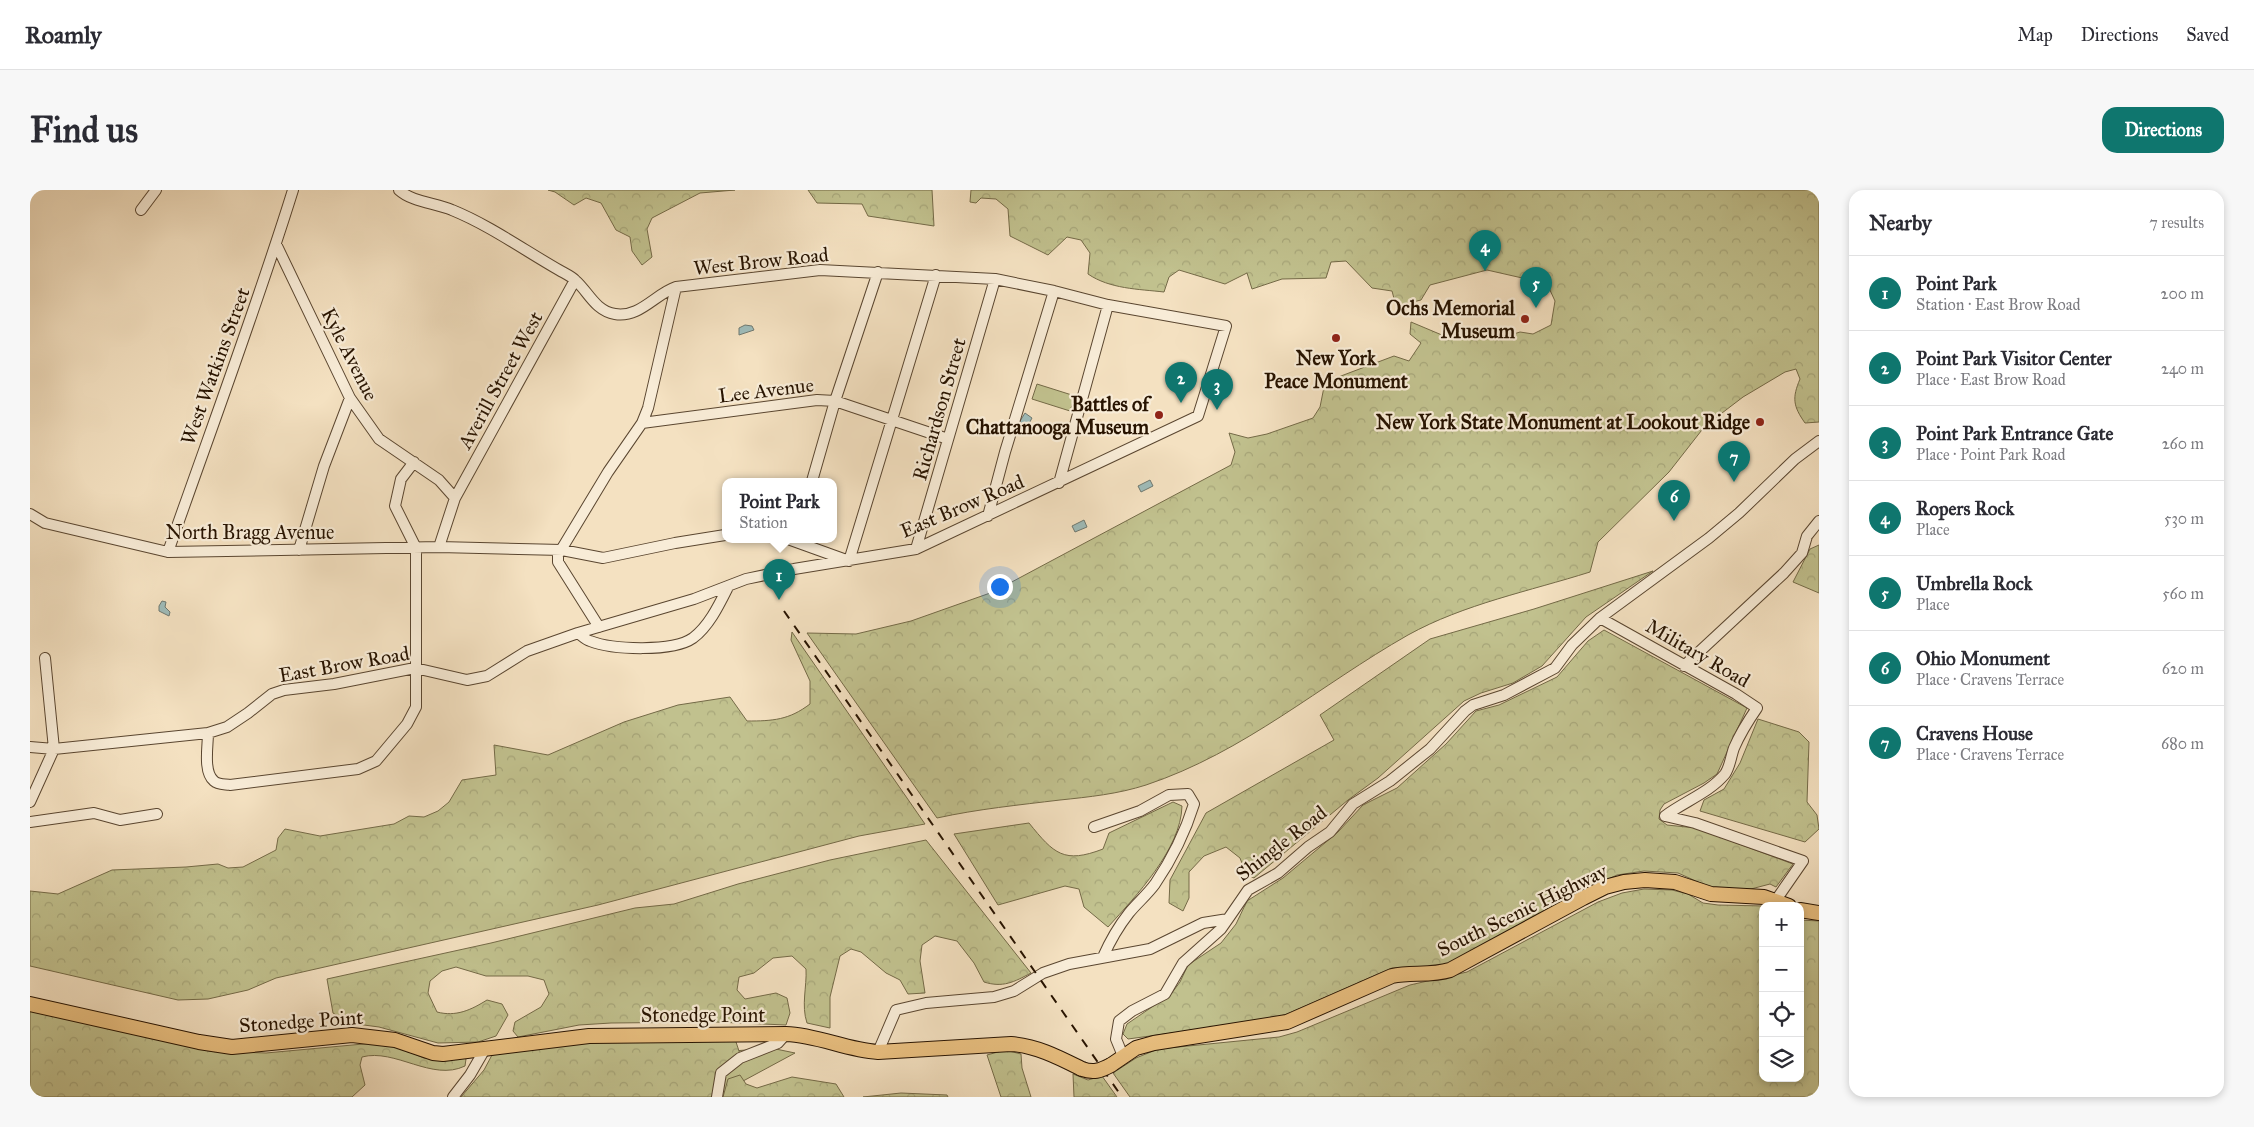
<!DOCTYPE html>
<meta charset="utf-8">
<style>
:root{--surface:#fff;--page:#f7f7f7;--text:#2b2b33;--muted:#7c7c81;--line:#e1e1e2;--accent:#0f766e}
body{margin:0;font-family:"IM FELL Great Primer",serif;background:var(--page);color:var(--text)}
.controls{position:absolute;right:15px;bottom:15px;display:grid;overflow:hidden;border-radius:10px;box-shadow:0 2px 8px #0003}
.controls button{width:45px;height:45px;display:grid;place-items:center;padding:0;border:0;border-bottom:1px solid var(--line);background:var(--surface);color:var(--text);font:25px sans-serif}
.you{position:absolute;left:969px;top:396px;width:18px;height:18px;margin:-12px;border:4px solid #fff;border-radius:50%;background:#1a73e8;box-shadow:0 0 0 8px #1a73e833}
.badge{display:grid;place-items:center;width:32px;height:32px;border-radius:50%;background:var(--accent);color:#fff;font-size:16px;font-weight:700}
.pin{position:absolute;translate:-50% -41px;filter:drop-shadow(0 1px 2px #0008)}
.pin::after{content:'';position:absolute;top:26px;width:18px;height:15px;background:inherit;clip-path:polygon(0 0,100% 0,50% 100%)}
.popup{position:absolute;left:692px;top:288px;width:115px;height:65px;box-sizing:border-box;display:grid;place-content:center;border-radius:10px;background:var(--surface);filter:drop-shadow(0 1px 4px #0005);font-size:16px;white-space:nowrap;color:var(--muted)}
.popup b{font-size:19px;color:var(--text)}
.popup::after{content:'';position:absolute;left:50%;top:100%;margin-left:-10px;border:10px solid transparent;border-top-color:var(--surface)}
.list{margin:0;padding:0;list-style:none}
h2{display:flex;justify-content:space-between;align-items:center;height:65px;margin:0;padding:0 20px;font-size:21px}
h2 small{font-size:16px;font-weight:400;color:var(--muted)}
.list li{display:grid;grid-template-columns:32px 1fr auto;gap:15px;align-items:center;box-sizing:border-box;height:75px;padding:0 20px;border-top:1px solid var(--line)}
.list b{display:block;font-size:19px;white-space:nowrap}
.list p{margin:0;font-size:16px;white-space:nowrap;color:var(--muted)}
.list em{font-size:16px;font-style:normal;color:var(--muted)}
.icon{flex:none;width:28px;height:28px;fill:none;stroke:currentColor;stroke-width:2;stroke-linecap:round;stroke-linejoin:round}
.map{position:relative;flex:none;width:1789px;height:907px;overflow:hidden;border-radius:15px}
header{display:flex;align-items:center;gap:30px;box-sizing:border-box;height:70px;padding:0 25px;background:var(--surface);border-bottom:1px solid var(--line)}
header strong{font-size:24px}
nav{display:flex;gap:28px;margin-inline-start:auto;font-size:18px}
.intro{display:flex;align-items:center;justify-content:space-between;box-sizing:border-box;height:120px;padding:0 30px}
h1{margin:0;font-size:35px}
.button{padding:12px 22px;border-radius:15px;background:var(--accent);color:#fff;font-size:18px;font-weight:700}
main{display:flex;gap:30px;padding:0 30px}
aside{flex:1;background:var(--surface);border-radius:15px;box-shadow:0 2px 8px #0003}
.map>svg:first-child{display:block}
.green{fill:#c1c18e;stroke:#746a47}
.forest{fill:url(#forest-crowns);stroke:#746a47}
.water{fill:#9ebcba;stroke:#6e7870}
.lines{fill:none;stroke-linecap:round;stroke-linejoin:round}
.minor-casing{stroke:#5a4630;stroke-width:12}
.major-casing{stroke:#271300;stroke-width:16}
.minor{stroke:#f8ecd7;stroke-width:10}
.major{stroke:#eac080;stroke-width:14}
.rail{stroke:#271300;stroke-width:2;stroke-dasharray:9 9;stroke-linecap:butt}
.major-bridge-casing{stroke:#271300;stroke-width:16;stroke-linecap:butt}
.major-bridge{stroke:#eac080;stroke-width:14}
.poi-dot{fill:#8f2418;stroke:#f8ecd7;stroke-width:2}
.labels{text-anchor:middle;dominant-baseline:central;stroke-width:4.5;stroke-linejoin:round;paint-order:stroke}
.street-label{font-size:20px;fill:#271300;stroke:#f8ecd7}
.poi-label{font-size:20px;font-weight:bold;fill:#271300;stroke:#f8ecd7;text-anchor:end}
</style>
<header>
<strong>Roamly</strong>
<nav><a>Map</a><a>Directions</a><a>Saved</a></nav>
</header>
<div class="intro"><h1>Find us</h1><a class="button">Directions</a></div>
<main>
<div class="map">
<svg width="1789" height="907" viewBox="0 0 1789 907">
<defs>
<pattern id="forest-crowns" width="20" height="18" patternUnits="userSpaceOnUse" patternTransform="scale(1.25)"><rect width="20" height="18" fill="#c1c18e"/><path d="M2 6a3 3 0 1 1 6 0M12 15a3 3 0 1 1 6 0" fill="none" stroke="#a6a579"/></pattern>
</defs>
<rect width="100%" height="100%" fill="#f4e1c1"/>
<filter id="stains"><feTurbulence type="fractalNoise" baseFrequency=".004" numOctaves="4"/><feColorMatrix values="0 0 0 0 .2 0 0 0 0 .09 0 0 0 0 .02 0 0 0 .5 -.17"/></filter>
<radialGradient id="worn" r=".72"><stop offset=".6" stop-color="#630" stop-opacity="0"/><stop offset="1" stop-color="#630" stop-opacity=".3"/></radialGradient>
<path class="green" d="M1007 194 1045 206 1040 221 1002 209Z
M741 858 765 863 702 897 698 907H617L604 869Z"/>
<path class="forest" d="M518 0H705L670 3 622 28 617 39 622 67 612 75 602 61 600 47 586 40 571 13 556 8 544 15 525 2Z
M778 0H902L904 36 838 26 832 14 787 13Z
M941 0H1789V232L1775 233C1763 216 1762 208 1770 189L1766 179 1755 182 1713 207 1675 236 1639 282 1568 352 1560 382C1500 401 1434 414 1378 445 1290 495 1215 562 1116 595 1088 604 1059 607 1030 610 989 615 948 619 907 628L777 443 826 444 881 431 963 402 1201 275 1205 262 1199 243 1218 248 1237 244 1283 228 1290 217 1295 192 1364 166 1379 171 1391 153 1380 144 1381 132 1419 148 1468 149 1490 142 1503 144 1521 135 1525 111 1519 98 1501 90 1457 80 1400 95 1391 110 1366 116 1362 101 1342 98 1316 71 1301 72 1296 88 1252 89 1222 99 1217 83 1195 94 1149 80 1139 87 1134 102C1108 99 1080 99 1058 84L1060 63 1051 50 1037 47 1018 65 980 46 978 19 966 9 951 8 946 13 940 12Z
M1789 355V403L1763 392 1780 359Z
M1623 381 1556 427 1512 476 1483 493 1451 503 1434 511 1348 588 1318 610 1224 688 1216 684 1210 668 1196 657 1174 666 1159 682V708L1153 721 1139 713 1140 690 1176 623 1304 550 1290 525 1400 449 1504 419Z
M1574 440 1717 518 1687 584 1674 593 1634 614 1630 620 1629 629 1637 635 1666 638 1763 674 1746 697 1740 694 1721 699 1695 700 1677 696 1648 683 1614 681 1587 685 1546 704 1427 771 1408 777 1362 778 1257 824 1238 830 1098 849 1093 844 1097 834 1141 804 1150 792 1158 775 1191 753 1206 734 1217 711 1253 688 1308 642 1333 615 1367 598 1416 554 1446 521 1469 515 1527 487 1558 451Z
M762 442 895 634 829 646 568 715 246 788 218 800 178 809 148 810 0 776V701L28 704 82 680 156 677 188 674 198 678 213 677 246 660 248 648 255 639 290 646 364 634 379 626 394 627 408 621 419 612 432 590 466 585 464 555 518 565 594 532 648 515 700 507 717 531C743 531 759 530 780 514V491L761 450Z
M1728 529 1769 542 1779 552 1777 612 1787 625 1789 639 1775 652 1670 621 1674 610 1694 599 1710 573Z
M1143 612 1152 616C1151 659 1106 706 1078 737L1054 717 1049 699 1035 696 968 715 924 644 999 633C1024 664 1034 674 1073 659L1079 643Z
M896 650 1001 783C984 792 973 798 954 792L944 773 927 751 905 746 892 755 890 771 895 803 878 804 870 790 856 783 831 762 821 759 810 766 800 807V838L777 833C771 815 777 797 776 779L762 766 743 768 724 783 709 787 707 800 715 809 746 803 757 808 760 823 756 835 686 832 581 833 549 835 488 847 483 841 485 832 511 817 519 804 514 790 498 786H456L426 777 412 781 400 791 398 803 407 822C426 827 441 820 457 810L472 814 478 825 466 846 448 852 408 853 349 837 319 833 303 823 297 789 461 753 605 718 644 714 708 694 800 670Z
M1614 699 1642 700 1658 704 1673 713 1688 715 1735 716H1733V888H1770V730L1789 731V907H1100L1083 883 1106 868 1128 859 1249 847 1267 842 1380 795 1437 782 1568 712 1592 703Z
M0 821 180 861 236 863 344 853 365 856 394 868 409 869 432 867 436 869 435 876C402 892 365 858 332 867L330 875 335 895 322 907H0Z
M705 849 710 864C687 874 687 885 682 907H431L454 880 462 865 497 858 561 851Z
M975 860 991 864 992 878 1001 907H971L957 865Z
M1043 884 1058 890 1072 886 1087 907H1044Z
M710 885 716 894 727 898 762 887 806 894 814 907H693L698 889Z
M871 903 917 905 918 907H833Z"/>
<path class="water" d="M715 135 722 136 724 140 709 145V138Z
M995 223 1002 228 995 241 987 236Z
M1120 290 1123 296 1111 302 1108 296Z
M1054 330 1057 337 1045 342 1042 336Z
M132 411 136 412 135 417 140 422 139 426 129 421V416Z"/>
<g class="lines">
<g class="minor-casing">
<path id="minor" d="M111 20 126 0
M246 54 320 208 349 249 409 290 425 308 409 357
M612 233 787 210 805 211 918 249
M782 291 805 211 848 82
M1029 293 1078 115
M425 308 545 90
M0 324 15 333 138 362 409 357 532 360 573 368 645 353 695 345
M958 326 975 262 1024 101
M758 349 819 371 906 85
M886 359 965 89
M269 360 294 276 320 208
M138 362C180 242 225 122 263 0
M1570 428 1706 504 1727 518C1718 531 1710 544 1704 558 1701 566 1700 577 1695 584 1679 603 1655 611 1635 626
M569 437 528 372V365L578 282 612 233 618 218 646 97
M548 443C552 446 556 450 560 451 583 460 643 462 663 448 679 436 689 415 698 397
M15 468 24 559
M1654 476 1754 383 1772 363 1777 346 1789 331
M178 543C178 556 173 582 184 591 188 595 196 594 200 595L328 579 346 571 377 534 386 517V358L365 316 371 289 384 272
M0 557 24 559 178 543 197 537 218 523 242 504 254 500 304 494 385 478 437 490 457 486 497 461 548 443 664 409 716 389 764 379 886 359 1168 226 1196 136 1078 115 1024 101 965 89 790 80 646 97C625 104 610 128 585 124 565 121 558 101 545 90 541 86 534 83 529 80 494 60 459 35 422 20 406 13 382 12 369 0
M0 612 24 559
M1635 626 1665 633 1773 671 1746 710
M0 632 64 623 90 630 127 624
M1064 637 1110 621 1139 605 1158 604 1164 614C1155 643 1142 669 1125 694 1117 705 1107 713 1099 723 1088 737 1080 751 1073 767
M848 862 866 820 896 813 964 807 984 801 1013 783 1039 774 1120 759 1173 733 1198 729 1218 700 1248 683 1278 657 1300 642 1323 614 1360 591 1400 559 1435 521 1443 515 1474 505 1525 478 1542 455 1570 428 1679 348 1709 323 1765 269 1789 251
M1093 866 1086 849 1089 831 1102 821 1135 804 1153 773 1191 739 1198 729
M423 907 440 885 455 859
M687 907 691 883 710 868 748 853 756 844"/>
</g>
<g class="major-casing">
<path id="major" d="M1770 720 1789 723
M0 814 169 852 202 857 322 845 365 850 403 863 413 864 559 846 756 844C788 845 816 860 848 862L981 854C1007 856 1028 867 1052 879
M1081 875 1106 858 1124 853 1257 832 1362 786C1381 782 1401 786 1420 780L1553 708 1575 697 1594 692 1615 690 1645 692 1681 704 1734 707 1759 716"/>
</g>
<use href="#minor" class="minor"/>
<use href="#major" class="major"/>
<path class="rail" d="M754 421 1092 907"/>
<g class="major-bridge-casing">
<path id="major-bridge" d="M1052 879C1063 883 1070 881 1081 875"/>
</g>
<use href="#major-bridge" class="major-bridge"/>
</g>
<g class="poi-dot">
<circle cx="1495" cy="129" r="5"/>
<circle cx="1306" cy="148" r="5"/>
<circle cx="1129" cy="225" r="5"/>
<circle cx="1730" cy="232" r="5"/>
</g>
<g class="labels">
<g class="street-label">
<text transform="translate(731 71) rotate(-6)">West Brow Road</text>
<text transform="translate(320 164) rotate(63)">Kyle Avenue</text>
<text transform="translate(185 176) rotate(-70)">West Watkins Street</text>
<text transform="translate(470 190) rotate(-61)">Averill Street West</text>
<text transform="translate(736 200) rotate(-7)">Lee Avenue</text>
<text transform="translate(909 219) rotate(-74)">Richardson Street</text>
<text transform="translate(932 316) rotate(-23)">East Brow Road</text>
<text x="220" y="342">North Bragg Avenue</text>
<text transform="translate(1668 463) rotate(30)">Military Road</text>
<text transform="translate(314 474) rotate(-10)">East Brow Road</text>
<text transform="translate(1251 653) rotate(-38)">Shingle Road</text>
<text transform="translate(1492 720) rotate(-26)">South Scenic Highway</text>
<text x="673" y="825">Stonedge Point</text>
<text transform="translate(271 831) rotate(-4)">Stonedge Point</text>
</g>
<g class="poi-label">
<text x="1485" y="118">Ochs Memorial<tspan x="1485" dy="23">Museum</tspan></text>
<text x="1306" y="168" text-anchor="middle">New York<tspan x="1306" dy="23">Peace Monument</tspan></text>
<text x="1119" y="214">Battles of<tspan x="1119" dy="23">Chattanooga Museum</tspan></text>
<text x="1720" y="232">New York State Monument at Lookout Ridge</text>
</g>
</g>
<rect width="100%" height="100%" filter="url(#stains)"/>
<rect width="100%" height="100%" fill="url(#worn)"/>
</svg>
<div class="controls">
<button>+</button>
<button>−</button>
<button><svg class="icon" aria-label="locate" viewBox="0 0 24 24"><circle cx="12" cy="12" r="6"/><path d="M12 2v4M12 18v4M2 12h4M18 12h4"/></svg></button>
<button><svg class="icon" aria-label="layers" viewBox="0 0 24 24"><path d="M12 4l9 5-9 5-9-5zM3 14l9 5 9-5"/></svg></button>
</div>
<div class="you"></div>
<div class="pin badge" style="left:749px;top:410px">1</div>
<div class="popup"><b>Point Park</b>Station</div>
<div class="pin badge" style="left:1151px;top:213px">2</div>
<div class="pin badge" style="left:1187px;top:220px">3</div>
<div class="pin badge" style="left:1455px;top:81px">4</div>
<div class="pin badge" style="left:1506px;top:118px">5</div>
<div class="pin badge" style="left:1644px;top:331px">6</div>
<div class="pin badge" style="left:1704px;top:292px">7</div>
</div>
<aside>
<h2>Nearby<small>7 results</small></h2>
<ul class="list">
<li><span class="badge">1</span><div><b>Point Park</b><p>Station · East Brow Road</p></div><em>200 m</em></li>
<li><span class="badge">2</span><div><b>Point Park Visitor Center</b><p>Place · East Brow Road</p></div><em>240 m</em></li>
<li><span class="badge">3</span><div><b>Point Park Entrance Gate</b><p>Place · Point Park Road</p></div><em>260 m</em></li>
<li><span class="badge">4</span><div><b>Ropers Rock</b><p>Place</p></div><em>530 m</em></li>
<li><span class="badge">5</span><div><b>Umbrella Rock</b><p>Place</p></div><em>560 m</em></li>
<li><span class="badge">6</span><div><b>Ohio Monument</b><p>Place · Cravens Terrace</p></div><em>620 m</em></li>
<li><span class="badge">7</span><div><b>Cravens House</b><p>Place · Cravens Terrace</p></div><em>680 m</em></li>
</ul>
</aside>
</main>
